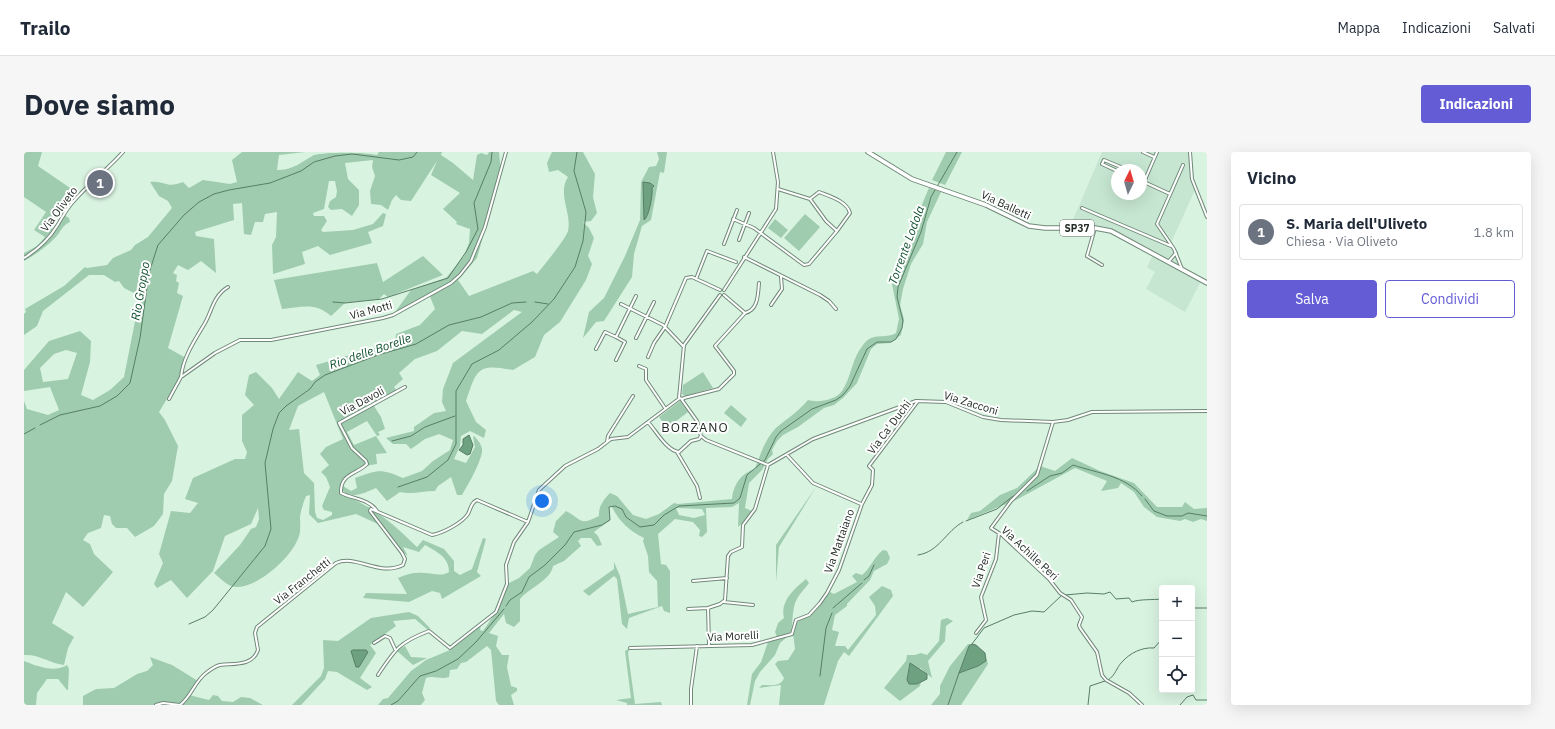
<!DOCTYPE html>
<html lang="it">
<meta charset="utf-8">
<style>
:root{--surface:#fff;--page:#f6f6f7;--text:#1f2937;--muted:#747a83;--line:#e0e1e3;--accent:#645cd5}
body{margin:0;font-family:"IBM Plex Sans",sans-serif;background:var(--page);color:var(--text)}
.controls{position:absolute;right:12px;bottom:12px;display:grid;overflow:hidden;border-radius:4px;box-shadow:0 4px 16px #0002}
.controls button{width:36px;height:36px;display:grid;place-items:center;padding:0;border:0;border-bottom:1px solid var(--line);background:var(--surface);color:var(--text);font:20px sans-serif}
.compass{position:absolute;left:1087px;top:12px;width:36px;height:36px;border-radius:50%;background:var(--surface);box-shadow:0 4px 16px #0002;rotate:5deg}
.you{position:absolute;left:518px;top:349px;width:14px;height:14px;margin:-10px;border:3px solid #fff;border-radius:50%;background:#1a73e8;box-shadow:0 0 0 6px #1a73e833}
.badge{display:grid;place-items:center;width:26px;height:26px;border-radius:50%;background:var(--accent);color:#fff;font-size:13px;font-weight:700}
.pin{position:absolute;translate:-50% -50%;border:2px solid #fff;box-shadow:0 1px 4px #0006}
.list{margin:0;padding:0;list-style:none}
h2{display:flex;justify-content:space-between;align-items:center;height:52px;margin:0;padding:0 16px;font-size:17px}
h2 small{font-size:13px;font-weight:400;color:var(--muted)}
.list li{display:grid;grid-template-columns:26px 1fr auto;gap:12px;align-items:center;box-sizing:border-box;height:56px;margin:0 8px 8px;padding:0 8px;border:1px solid var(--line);border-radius:4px}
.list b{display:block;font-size:15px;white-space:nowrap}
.list p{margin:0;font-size:13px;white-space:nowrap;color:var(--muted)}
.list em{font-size:13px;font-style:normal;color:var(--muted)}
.actions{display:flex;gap:8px;padding:12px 16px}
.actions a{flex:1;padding:9px 0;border:1px solid var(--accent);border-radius:4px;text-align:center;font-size:14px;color:var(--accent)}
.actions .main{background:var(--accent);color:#fff}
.icon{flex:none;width:22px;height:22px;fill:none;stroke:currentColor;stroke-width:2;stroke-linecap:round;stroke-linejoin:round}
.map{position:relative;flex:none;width:1183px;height:553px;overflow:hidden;border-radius:4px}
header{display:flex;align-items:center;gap:24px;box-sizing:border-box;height:56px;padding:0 20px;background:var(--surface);border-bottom:1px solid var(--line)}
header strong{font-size:19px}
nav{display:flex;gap:22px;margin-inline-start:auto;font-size:14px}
.intro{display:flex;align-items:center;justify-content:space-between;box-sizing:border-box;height:96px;padding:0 24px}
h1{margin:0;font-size:28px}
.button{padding:10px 18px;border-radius:4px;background:var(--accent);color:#fff;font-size:14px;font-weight:700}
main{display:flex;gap:24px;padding:0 24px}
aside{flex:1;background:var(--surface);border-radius:4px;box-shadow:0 4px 16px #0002}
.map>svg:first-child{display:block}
.built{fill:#c6e6d1;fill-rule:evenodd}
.green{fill:#9fccae;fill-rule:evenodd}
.water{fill:#6da180;stroke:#577e65}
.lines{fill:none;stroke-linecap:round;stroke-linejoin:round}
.stream{stroke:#577e65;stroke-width:1}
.minor-casing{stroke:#718979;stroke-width:4}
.primary-casing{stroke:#718979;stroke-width:5.5}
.minor{stroke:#fff;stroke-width:2}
.primary{stroke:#fff;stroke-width:3.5}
.labels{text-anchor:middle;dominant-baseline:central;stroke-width:4;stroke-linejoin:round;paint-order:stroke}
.shield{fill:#fff;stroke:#666c68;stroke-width:1}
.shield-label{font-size:10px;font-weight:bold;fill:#242d27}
.street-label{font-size:11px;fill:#242d27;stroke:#fff}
.water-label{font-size:12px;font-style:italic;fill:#0e4f2e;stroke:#fff}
.quarter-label{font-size:13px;letter-spacing:1px;fill:#242d27;stroke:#fff}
</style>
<header>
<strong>Trailo</strong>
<nav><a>Mappa</a><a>Indicazioni</a><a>Salvati</a></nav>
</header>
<div class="intro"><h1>Dove siamo</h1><a class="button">Indicazioni</a></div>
<main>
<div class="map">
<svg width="1183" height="553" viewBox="0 0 1183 553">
<rect width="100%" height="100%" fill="#d9f3e1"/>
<path class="built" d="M1078 0H1165L1168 28 1171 38 1147 91 1157 118 1177 129 1161 160 1122 137 1131 120 1123 115 1129 103 1092 82 1080 78 1045 77ZM1093 18H1117V42H1093Z"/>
<path class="green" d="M0 0H18L14 14 52 40 48 44 45 42 23 73 31 78 40 63 45 66 46 70C38 73 37 80 31 86 22 95 11 103 0 109V101L13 94 21 85 10 78 22 60 0 45Z
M218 0H281L255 3 253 18C270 18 277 10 290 3 302 0 340 0 353 3L355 0H418L417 3 429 11 449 28 453 3 457 1 463 3 465 0H475L477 21 453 106 434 128 445 144 509 119 513 122C520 113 541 88 544 79 548 61 533 42 544 25L534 18 525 20 523 11 528 0H559L571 22 569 45 573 61 567 69 559 70 565 76 570 86 564 104 568 112 562 128 536 170 520 183 511 205 489 218C453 211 453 217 442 249L452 270 462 278 460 286 446 279 437 284 436 294 430 307 442 311 451 295 449 285 450 284C454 288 459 294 458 300 456 312 444 333 438 343H433L427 325 414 334 411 339C398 339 389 343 376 340L363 349 352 336C340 341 330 347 319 339V334L327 339 333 336 331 326C354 318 356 316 379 326L398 319 409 309 426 298 429 288 415 282 401 287 387 297 382 292H369L362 286 390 279V275L410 261 422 259 418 250 419 237 429 211 498 160 490 158 458 182 438 179 413 199 391 207 375 221 379 227 370 235 373 239 350 254 357 265 361 277 354 280 356 283 353 284 343 269 323 280 330 293 352 284 363 301 352 302 353 312C336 314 315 321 316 342 351 355 367 370 393 395L399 388 420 397 430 409V419L436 423 448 417 459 386 462 387 453 420 457 424 418 447 416 441 408 439 385 450 339 446 342 441 383 442 374 426C383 422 390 420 400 421 409 421 417 425 425 420 425 405 413 400 401 393L395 400 379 395 384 404 369 392 356 373 332 362 294 371 285 362 286 343 282 344C279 351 277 358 276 365 276 371 277 378 275 384 269 404 235 435 213 435 204 435 197 427 190 421L216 393 227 377 232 375 235 367 234 356 227 372 201 384 189 419 163 446 147 428 133 436 130 432 139 411 135 402 147 359 166 361 174 351 161 347 169 326 211 307H221L223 300 218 289V263L230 253 221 243 225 223 232 220 248 236 255 247 274 220 288 229 296 223 292 213 356 194 371 192 372 182 396 173 411 157 405 142 369 163 387 138 422 126 440 104 445 91 446 77 432 72 433 70 419 57 436 41 407 23 413 9 387 49 377 48 372 43 368 48 364 58 357 53 347 52 346 39 351 24 348 15 349 8 321 11 324 27 335 38V53L328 64 318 57 307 58 304 55 306 49 312 45 313 39 311 29H305L300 57 289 61 290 64H300L303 69 297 78 299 80 329 78 349 72 359 61 362 62 359 74 344 80 348 91 306 103 294 94 278 100 281 112 249 122 248 93 252 85 253 60 241 62 239 70H231L227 83 220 82 218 51 209 52 210 68 171 80 172 84 190 87 192 121 177 109 164 118 154 113 149 121 153 123 152 129 155 131 153 141 159 144 144 196 162 206 158 222 135 260 141 268 154 294 148 329 140 342 139 362 130 374 111 385 103 376H92L88 372 86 364 80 363 77 376 64 381 59 388 66 392 70 402 89 420 59 455 42 440 28 471 50 485 44 496 40 513C25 511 15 502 0 503V249L3 257 24 263 35 258 26 235 0 239V218L25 189 56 179 67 189 66 210 57 243 69 248 86 238 100 225 116 144 100 136 95 129 91 130 80 123H65L19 159 13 174 0 183V162L2 160 1 157 40 134 61 115 63 116 83 113 89 106 107 98 111 93 124 85 148 56 144 49 135 44 126 30C141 28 142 37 159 30L165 36 179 28 206 32 213 30 208 8ZM42 198 53 201 44 227 19 230 16 216 30 202ZM300 240 319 287 302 295 296 302 305 313 297 320 302 325 306 335 298 354 300 358 308 360V363L299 368 293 366 291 360 290 331 280 321 275 277 265 278 274 254Z
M633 0H643L640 21 636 20 627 68 618 74 610 102 608 125 580 169 572 170 559 186 565 160 580 146 601 104 616 68 617 30 625 15 632 14 635 7Z
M922 0H938L921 33 908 28Z
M905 36 917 40 903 70 899 92 887 112 879 137 876 153 880 167 877 183 866 191 853 192 847 197 833 231 819 246 810 253 800 256 774 275 759 283 753 289 748 298 749 302 744 307 738 318 725 331 721 356 730 360 714 375 715 351 708 355 682 356 683 380 678 385 675 384 676 378 669 370 651 367 634 382 637 412 642 413 646 419V461L640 459 638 454 605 466 603 477 598 472 593 427 590 424 565 444 559 439 590 417V410L596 424 604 462 634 455 633 429 625 420 624 404 619 389 620 386C605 379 595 369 588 355H585L586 368 570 380 574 384 578 393 573 394 567 386H557L554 389 557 394 540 409 529 414C527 428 504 437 496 447V469L490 475 482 471 480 462 465 481 474 484 472 494 478 503H485L483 515 487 534 493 536V539L487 543 490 553H475L472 549 467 498 463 494 442 510 437 511 433 517 426 518 425 525C417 528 410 523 402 526L398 541 401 548 397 553H354L359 547 364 546 387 519 402 508 426 498 457 473 456 478 459 479 472 460 483 432 495 426 506 416 511 403 515 398 535 385 529 380 532 369 542 359C559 368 555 374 575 364 574 355 580 347 586 341L593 344 609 363 622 367 635 362 650 351 654 352 708 347C709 333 717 321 731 317 736 303 742 285 753 275 764 266 775 259 784 248 794 251 812 248 818 239 827 226 828 206 839 193 849 179 860 188 872 181L875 167 868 132 879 115 881 102C892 94 892 76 895 63 897 54 901 45 905 36ZM652 356 678 357 681 363 670 366 655 363Z
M781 62 796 75 775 99 760 86Z
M751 67 764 78 757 86 744 76Z
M399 104 419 123 364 145 360 142 355 147 321 151 307 164C292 150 277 155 258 157L250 128 353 111 359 130Z
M679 220 689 236 661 244 658 242 659 233Z
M656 249 664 260 643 276 635 265Z
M707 253 723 267 717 275 700 261Z
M1048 306 1076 319 1110 331 1133 355H1158L1161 350 1170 357 1183 356V369L1177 367 1169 370 1161 367 1156 369 1133 365 1120 355 1110 340 1097 331 1094 336 1077 339 1083 329 1051 316 992 348 943 368 947 361 956 359 976 343 993 336 1016 314 1031 319Z
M792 335 755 395 752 430V393Z
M859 398 863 399 866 406 863 412 850 419 846 428 823 452V454L811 463 808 478 815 480 811 494H821L824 498 852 463 851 454 845 445 858 434 867 438 869 444 825 504 820 500 814 509 800 553H755L757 533 735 536 738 533C746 533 757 535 760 526L751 512 754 509 764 508 771 497 769 481 772 468C789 463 796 454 806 440L810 442 833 430 828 424 832 421 838 423C847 416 849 406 859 398Z
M782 427 785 431C779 439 772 445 770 455 768 463 769 471 767 480L753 485 751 480 754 471 760 466C756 449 770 437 782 427Z
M385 460 394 464 406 476 404 478 391 467 369 469 372 474 346 493 352 501 336 526 348 535 343 538 313 520 304 519 301 527 277 553H268L297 524 300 516 299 488 314 489 347 466Z
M923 466 929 469 922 474 921 489 904 509 908 526 896 516 893 532 897 530 896 534 876 549 860 536 882 509 883 503H891L897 501 903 503 915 489 917 468Z
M763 485 756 491 751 503 736 520 731 529 726 553H723L728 522 737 510 744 490Z
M944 492H948L945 494 935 521 954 514 962 509V505L964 512 937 553H907L916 542V534L926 514Z
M381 494 387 505 403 506 389 513 373 499Z
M606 496 604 501 611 552 637 550 638 553H603V551L592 548 607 546 601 499Z
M126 505 148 513 174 529 165 543 185 548 189 543 194 544 198 549 209 550 217 545 226 546 239 553H59V544L72 537 90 536 113 522 123 519 129 513Z
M0 509C12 514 31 521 43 513L45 517 44 538H43L34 527H23L13 541 12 553H0Z"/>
<path class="water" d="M619 30 626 31 630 34 628 36C629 42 625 65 620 68Z
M445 283 449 293 446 302 443 303 435 298 439 293V287Z
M948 492 952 493 961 501 962 509 954 514 935 521 945 494Z
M329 498H342L344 500 335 515H332L327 499Z
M886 511 903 522V527L893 532H885L883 528Z"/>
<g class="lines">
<path class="stream" d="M309 150 321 151 358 147 424 126 442 100 454 77 450 51 467 10 468 0
M511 150 524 152
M16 273 36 263 76 254 93 244 106 231 116 186 125 121 134 93 160 63 175 50 190 42 205 38 246 31 277 19 290 10 311 4 328 2 375 8 389 5 393 0
M0 282 11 276
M368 289 387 284 401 275 431 264
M374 335 403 325 424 308 432 292V239L448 212 475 198 508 170 530 147 551 115 559 89 562 60 550 19 553 0
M1003 339 1026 324 1038 321 1049 313C1073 321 1102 324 1118 344
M1121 347 1130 359 1143 364H1158L1164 361 1183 364
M942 369 973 357 989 344
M894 403C915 400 922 379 939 370
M840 428 845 424 850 413
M1041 443 1063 441 1080 442 1086 440 1092 447 1105 446 1108 450C1115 447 1129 448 1138 447
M482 454 486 448 498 440 505 425 521 413 541 393 550 380 578 373 586 368 585 355 591 354 598 357 602 365 616 375 630 373 640 363 655 354 710 351 716 346 723 323 741 308 752 285 757 279 788 257 812 248 819 243 826 234 843 197 853 190H867L872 187 878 176 879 169 873 145 874 135 897 80 907 45 933 0
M809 456 838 431
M1168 456H1183
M165 472 181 465 189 458 241 394 247 377 241 311 249 277 255 261 262 254 286 237 291 230 301 223 354 203 392 192 425 173 457 165 488 151 502 150
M948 492 960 476 990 463 1008 459 1020 460 1037 444
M796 524 802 476 808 461
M1084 528C1092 523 1092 516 1098 510 1106 501 1118 495 1130 496L1138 487
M367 553 374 549 396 524 412 519 434 507 452 490 480 457
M924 553 935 521
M1064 553 1066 534 1081 529
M1156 553 1163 545 1169 543 1172 548H1183"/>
<g class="minor-casing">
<path id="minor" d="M1119 0 1130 5
M1133 0 1120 30 1146 42
M1166 0 1168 27 1183 65
M1093 19 1078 12 1080 8 1104 18
M1117 23 1122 26
M786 47 795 40C805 44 823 49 826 61L813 79
M1058 56 1147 94
M709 67 730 76 780 113 785 112 813 79 802 69 786 47 754 37
M1071 76 1063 104 1078 113
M715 88 725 61
M700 92 713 58
M720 105 796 143 805 149 812 157
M0 106C13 98 25 87 33 74 38 66 42 58 48 51 64 32 83 18 99 0
M1145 109 1152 101
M1158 117 1150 97 1133 72 1159 13
M672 127 683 99 712 110
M700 138 752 57 754 30 749 0
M597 152 639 173 659 194
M747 153 758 137 757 125
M721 161C734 158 734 143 735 131
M592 185 601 190 592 208
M612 186 630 150
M572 197 581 180 592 185 612 144
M624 205 630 191 641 175 662 126 668 125 696 138
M615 214 622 217V228L641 256
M157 225C159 205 171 188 181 171 188 159 189 144 204 135
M660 246 695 237 710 222V219L691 194 721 161 700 143
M145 247 157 225 191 201 216 188H247L359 166 369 163 427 131 436 123 447 109 461 75 482 0
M659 247 655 246 660 193 696 143
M658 248 673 269 677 284
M624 270C632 279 643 299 655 300L667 289 675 287 677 284
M1029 270 1013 323 987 349 967 376 978 383 1025 427 1036 441 1047 448 1058 465 1055 473 1056 476 1073 500 1078 523 1082 528 1105 541 1118 553
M677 284 682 288 744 313 789 287 892 249 922 250 959 265 977 268 1029 270 1044 268 1068 260 1183 259
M583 290 584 284 609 244
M653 300 673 334 676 346
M763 303 789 331 837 352
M347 357 408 383C419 381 438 371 444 362 446 358 447 353 450 350L453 348 504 370
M353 359C345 347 329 347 317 341 316 321 334 322 343 312L342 309 328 296 315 271 381 235
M669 429 703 426
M700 450 729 453
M664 457 684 456
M952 481 962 468 957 445 972 407 975 381
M350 491 361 484 366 486 371 497
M685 493 684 456 696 452 701 448 704 404 707 400 718 395 719 373 731 357 744 313
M606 496 728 493 768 482 772 468 785 463 796 451 803 441 815 418 838 352 848 333 849 318 845 314 894 249
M354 523C371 497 376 490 405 479L426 496 472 460 483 432 482 413 490 390 504 370 515 338 541 314 574 297 587 287 604 285 656 246
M132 553 139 551 156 553C167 545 171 529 182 521 186 518 191 514 196 513 209 511 228 515 234 498L231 481 233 475 312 411C332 402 355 425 379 413L381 407 378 401 346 359 347 357
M667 553V537L673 494"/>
</g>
<g class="primary-casing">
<path id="primary" d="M844 0 888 27 962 53 1005 74 1021 76H1071L1087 79 1183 131"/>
</g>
<use href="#minor" class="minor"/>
<use href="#primary" class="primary"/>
</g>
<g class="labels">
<rect class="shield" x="1036" y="68" width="34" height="16" rx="3"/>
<g class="shield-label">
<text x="1053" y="76">SP37</text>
</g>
<g class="street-label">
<text transform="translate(982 53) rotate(25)">Via Balletti</text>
<text transform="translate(35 57) rotate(-53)">Via Oliveto</text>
<text transform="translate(347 158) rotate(-15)">Via Motti</text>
<text transform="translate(338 249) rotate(-28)">Via Davoli</text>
<text transform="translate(947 251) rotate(17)">Via Zacconi</text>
<text transform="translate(865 275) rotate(-53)">Via Ca' Duchi</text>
<text transform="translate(815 389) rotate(-70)">Via Mattaiano</text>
<text transform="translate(1006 401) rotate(43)">Via Achille Peri</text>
<text transform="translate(957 418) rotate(-71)">Via Peri</text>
<text transform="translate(278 429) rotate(-38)">Via Franchetti</text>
<text transform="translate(709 484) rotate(-3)">Via Morelli</text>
</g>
<g class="water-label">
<text transform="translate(882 93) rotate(-70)">Torrente Lodola</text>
<text transform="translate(116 139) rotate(-80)">Rio Groppo</text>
<text transform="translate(346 199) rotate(-19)">Rio delle Borelle</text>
</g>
<g class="quarter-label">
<text x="671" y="275">BORZANO</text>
</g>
</g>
</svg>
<div class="controls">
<button>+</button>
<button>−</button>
<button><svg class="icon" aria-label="locate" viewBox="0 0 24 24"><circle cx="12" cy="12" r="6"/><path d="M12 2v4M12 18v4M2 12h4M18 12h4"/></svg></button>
</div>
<svg class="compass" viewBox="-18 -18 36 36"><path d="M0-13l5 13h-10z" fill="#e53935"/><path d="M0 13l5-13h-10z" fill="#747a83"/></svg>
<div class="you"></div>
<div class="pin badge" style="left:76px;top:31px;background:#6b7280">1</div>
</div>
<aside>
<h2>Vicino<small></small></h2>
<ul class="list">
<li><span class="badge" style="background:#6b7280">1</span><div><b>S. Maria dell'Uliveto</b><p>Chiesa · Via Oliveto</p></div><em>1.8 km</em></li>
</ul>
<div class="actions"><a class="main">Salva</a><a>Condividi</a></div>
</aside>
</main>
